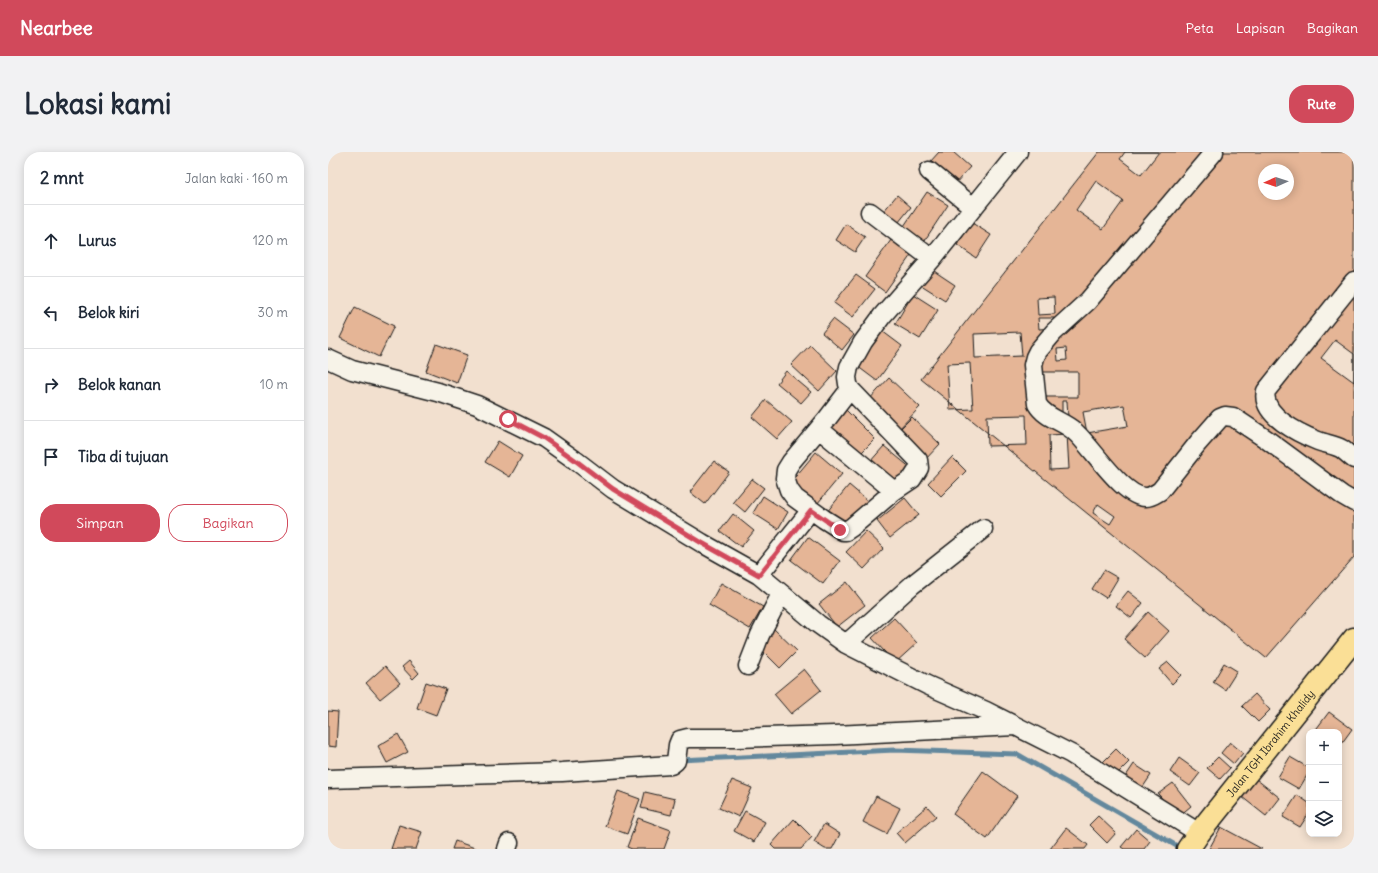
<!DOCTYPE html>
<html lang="id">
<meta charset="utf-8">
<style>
:root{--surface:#fff;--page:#f2f2f3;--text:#1f2937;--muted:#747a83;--line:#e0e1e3;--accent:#d1495b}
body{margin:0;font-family:Delius,sans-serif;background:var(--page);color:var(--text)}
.controls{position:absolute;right:12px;bottom:12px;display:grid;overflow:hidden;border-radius:8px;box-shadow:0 2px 10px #0003}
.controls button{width:36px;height:36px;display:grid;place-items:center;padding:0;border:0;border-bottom:1px solid var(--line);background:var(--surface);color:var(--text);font:20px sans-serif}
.compass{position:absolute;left:930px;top:12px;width:36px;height:36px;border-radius:50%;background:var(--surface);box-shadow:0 2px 10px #0003;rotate:267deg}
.stop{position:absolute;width:12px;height:12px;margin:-9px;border:3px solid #d1495b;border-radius:50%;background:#fff}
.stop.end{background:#d1495b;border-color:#fff;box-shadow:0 1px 4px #0008}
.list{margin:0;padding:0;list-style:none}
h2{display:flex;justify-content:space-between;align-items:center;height:52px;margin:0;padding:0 16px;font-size:17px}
h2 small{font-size:13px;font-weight:400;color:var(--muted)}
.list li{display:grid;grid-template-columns:26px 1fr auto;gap:12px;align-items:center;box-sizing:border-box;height:72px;padding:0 16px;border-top:1px solid var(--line)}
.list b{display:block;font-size:15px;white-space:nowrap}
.list em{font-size:13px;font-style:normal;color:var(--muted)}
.actions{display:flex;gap:8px;padding:12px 16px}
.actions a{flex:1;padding:9px 0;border:1px solid var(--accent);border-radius:16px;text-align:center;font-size:14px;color:var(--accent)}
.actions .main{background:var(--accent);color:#fff}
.icon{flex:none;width:22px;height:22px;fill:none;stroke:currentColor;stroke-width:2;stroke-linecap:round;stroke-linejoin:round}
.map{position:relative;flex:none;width:1026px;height:697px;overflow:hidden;border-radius:16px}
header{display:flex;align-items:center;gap:24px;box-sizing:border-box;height:56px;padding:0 20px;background:var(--accent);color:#fff}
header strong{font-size:19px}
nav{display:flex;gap:22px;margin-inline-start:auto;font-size:14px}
.intro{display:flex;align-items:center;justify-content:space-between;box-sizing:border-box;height:96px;padding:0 24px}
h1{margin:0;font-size:28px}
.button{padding:10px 18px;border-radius:16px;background:var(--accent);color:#fff;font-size:14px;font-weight:700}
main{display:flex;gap:24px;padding:0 24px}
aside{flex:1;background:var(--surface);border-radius:16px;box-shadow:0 2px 10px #0003}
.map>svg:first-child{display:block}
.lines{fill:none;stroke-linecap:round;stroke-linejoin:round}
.stream{stroke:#63889d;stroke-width:5}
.building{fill:#e5b596;stroke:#1c1c1c;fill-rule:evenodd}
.minor-casing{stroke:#1c1c1c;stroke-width:21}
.primary-casing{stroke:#1c1c1c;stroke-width:25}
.minor{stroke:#f7f3e8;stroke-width:18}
.primary{stroke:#fadf96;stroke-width:22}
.route{stroke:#d1495b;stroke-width:5}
.labels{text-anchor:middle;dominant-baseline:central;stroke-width:3;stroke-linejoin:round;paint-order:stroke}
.street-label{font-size:11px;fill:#1c1c1c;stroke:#f7f3e8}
</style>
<header>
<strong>Nearbee</strong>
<nav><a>Peta</a><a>Lapisan</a><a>Bagikan</a></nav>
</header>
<div class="intro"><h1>Lokasi kami</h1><a class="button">Rute</a></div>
<main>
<aside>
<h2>2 mnt<small>Jalan kaki · 160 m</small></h2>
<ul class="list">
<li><svg class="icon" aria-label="ahead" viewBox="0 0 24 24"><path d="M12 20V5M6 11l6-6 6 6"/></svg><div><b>Lurus</b></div><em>120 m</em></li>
<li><svg class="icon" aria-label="left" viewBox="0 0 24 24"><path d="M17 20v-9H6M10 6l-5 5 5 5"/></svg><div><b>Belok kiri</b></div><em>30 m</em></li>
<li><svg class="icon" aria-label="right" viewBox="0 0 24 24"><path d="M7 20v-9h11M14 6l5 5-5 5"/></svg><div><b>Belok kanan</b></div><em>10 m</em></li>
<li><svg class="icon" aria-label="arrive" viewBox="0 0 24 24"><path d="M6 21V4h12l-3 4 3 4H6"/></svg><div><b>Tiba di tujuan</b></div></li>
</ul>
<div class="actions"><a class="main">Simpan</a><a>Bagikan</a></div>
</aside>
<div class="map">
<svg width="1026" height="697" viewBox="0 0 1026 697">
<rect width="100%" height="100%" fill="#f2e0cf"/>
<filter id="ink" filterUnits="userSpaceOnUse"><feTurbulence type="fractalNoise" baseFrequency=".025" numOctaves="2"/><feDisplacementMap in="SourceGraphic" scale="8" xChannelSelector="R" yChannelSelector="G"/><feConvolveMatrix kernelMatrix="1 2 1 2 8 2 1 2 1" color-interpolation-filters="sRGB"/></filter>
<g filter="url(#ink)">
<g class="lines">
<path class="stream" d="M351 608 567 598 689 602 854 697"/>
</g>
<path class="building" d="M611 0H625L642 15 627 32 602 10Z
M771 0H1026V405L938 506 593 227ZM936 18H960V42H936Z
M797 0H831L813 23 792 7Z
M768 29 795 49 775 77 748 58Z
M599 40 620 53 595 91 574 77Z
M569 43 583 55 570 71 555 60Z
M644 71 663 83 648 106 629 93Z
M518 72 537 85 527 100 508 88Z
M563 88 583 103 557 140 537 125Z
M600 115 627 133 617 148 590 131Z
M528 123 547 137 525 165 506 151Z
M585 142 610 158 592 187 567 172Z
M726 145 727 162 710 163 709 146Z
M27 155 66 174 51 205 12 186Z
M710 166H726V176L711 177Z
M505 167 526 183 514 198 494 181Z
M554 179 574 194 549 229 529 214Z
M692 180 694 204 647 206 646 182Z
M1007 188 1026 202V230L993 206Z
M108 192 139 203 129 231 98 219Z
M482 193 509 219 491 239 463 213Z
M738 196 739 208 730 209 729 197Z
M642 211 645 257 622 258 619 212Z
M458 219 483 240 473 251 449 231Z
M714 220H750V245H714Z
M561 226 592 255 569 279 538 251Z
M438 248 464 270 449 287 424 265Z
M734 249H739L740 265H734Z
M796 253 800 274 759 281 755 260Z
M518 258 547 287 529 305 500 276Z
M698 263 699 293 660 294 659 264Z
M584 265 612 292 596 309 568 281Z
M739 282 741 317 722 318 721 283Z
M170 289 194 304 182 325 157 310Z
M556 294 584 317 569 335 541 311Z
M488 300 514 322 489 352 463 330Z
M624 305 638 319 613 344 600 331Z
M386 309 401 320 377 352 362 340Z
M424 327 436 336 417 360 405 350Z
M521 333 541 350 518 377 498 361Z
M435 344 460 360 450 377 425 361Z
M577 346 591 363 562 386 549 369Z
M770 352 787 364 782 372 765 361Z
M405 362 426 379 413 395 392 379Z
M538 379 556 396 536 417 518 400Z
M480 385 512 409 495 432 463 408Z
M776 418 790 426 778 446 764 437Z
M519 430 537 453 509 475 491 452Z
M393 431 435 455 422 477 381 453Z
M800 439 815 451 803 466 788 454Z
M820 460 841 479 817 506 796 487Z
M566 466 589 491 567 511 544 486Z
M446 477 469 499 452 516 429 493Z
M81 509 91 521 85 527 74 515Z
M840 510 853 523 844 532 831 517Z
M896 511 909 519 897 538 885 530Z
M57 514 72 531 52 547 38 531Z
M476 517 493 538 463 562 446 542Z
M98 530 118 537 108 563 89 556Z
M927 542 942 558 930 570 914 554Z
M0 559 10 560 8 595 0 594Z
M1001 560 1024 577 1011 595V580H986Z
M70 582 80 600 59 611 50 594Z
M902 590 915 601 906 612 893 601Z
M788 597 801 610 786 625 773 612Z
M890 605 902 616 892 627 879 616Z
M962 605 981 616V620L971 637 950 625Z
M851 606 872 621 862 634 842 620Z
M806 612 823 623 813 638 796 627Z
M655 619 689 644 659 687 625 662Z
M928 627 952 646 938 664 914 645Z
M404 628 424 636 411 665 391 656Z
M845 631 863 654 851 664 830 642Z
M290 639 312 647 299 682 277 674Z
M317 640 347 647 343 663 313 656Z
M969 643 981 651V661L972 675 955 665Z
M548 644 572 656 559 682 535 670Z
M599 654 608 664 577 691 568 681Z
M417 659 437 670 426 690 406 679Z
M770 664 788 681 779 691 761 673Z
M310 666 343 678 336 697H304L299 695Z
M466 667 484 685 473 697H447L443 693Z
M496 672 512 682 504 697H497L486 690Z
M71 673 94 680 88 697H63Z
M893 675 934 697H881Z
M738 676 760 693 757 697H722Z
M808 677 822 689 816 697H796L793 695Z
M127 689 150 697H124Z"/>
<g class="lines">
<g class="minor-casing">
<path id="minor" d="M886 0 760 149 726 180 710 199 707 205 705 213 709 252C717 266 735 269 746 279 763 293 795 346 818 345 823 345 827 342 832 339L870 291 892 266 897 264 905 265 938 287 1014 343 1026 350
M601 19 645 55
M542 60 604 107
M1026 129 938 239C932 263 972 282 990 289 998 292 1007 293 1014 297 1018 300 1022 304 1026 307
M0 207 24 218 110 240 149 253 216 286 247 308 285 337 374 391 431 423 490 472 518 492 599 533 658 559 743 602 871 681
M522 237 590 308 591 316 584 327 566 339 524 375 518 379H515L496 367 467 346 461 338 457 326 458 318 463 310 499 267 522 237 520 232 519 225 521 215 535 190 554 164 604 107 690 0
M491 277 566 339
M431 423 483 358
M518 492 584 433 655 377
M420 514 432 483 453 442
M0 627 234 620 343 613 348 609 350 593 352 588 360 586H408L507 583 687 574
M179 697 181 691"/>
</g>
<g class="primary-casing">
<g id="primary">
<path id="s1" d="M860 697 871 681 1026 487"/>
</g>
</g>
<use href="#minor" class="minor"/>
<use href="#primary" class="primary"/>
</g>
</g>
<g class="lines" filter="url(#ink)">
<path class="route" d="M180 267 216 286 247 308 285 337 374 391 431 423 483 358 512 378"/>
</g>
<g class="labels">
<g class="street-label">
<text stroke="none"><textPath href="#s1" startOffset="134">Jalan TGH Ibrahim Khalidy</textPath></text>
</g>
</g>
</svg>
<div class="controls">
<button>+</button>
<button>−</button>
<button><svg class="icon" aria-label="layers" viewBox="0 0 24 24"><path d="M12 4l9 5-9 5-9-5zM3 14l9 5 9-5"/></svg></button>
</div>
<svg class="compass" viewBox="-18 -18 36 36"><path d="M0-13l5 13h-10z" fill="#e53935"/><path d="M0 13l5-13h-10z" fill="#747a83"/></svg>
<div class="stop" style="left:180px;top:267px"></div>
<div class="stop end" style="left:512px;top:378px"></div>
</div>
</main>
